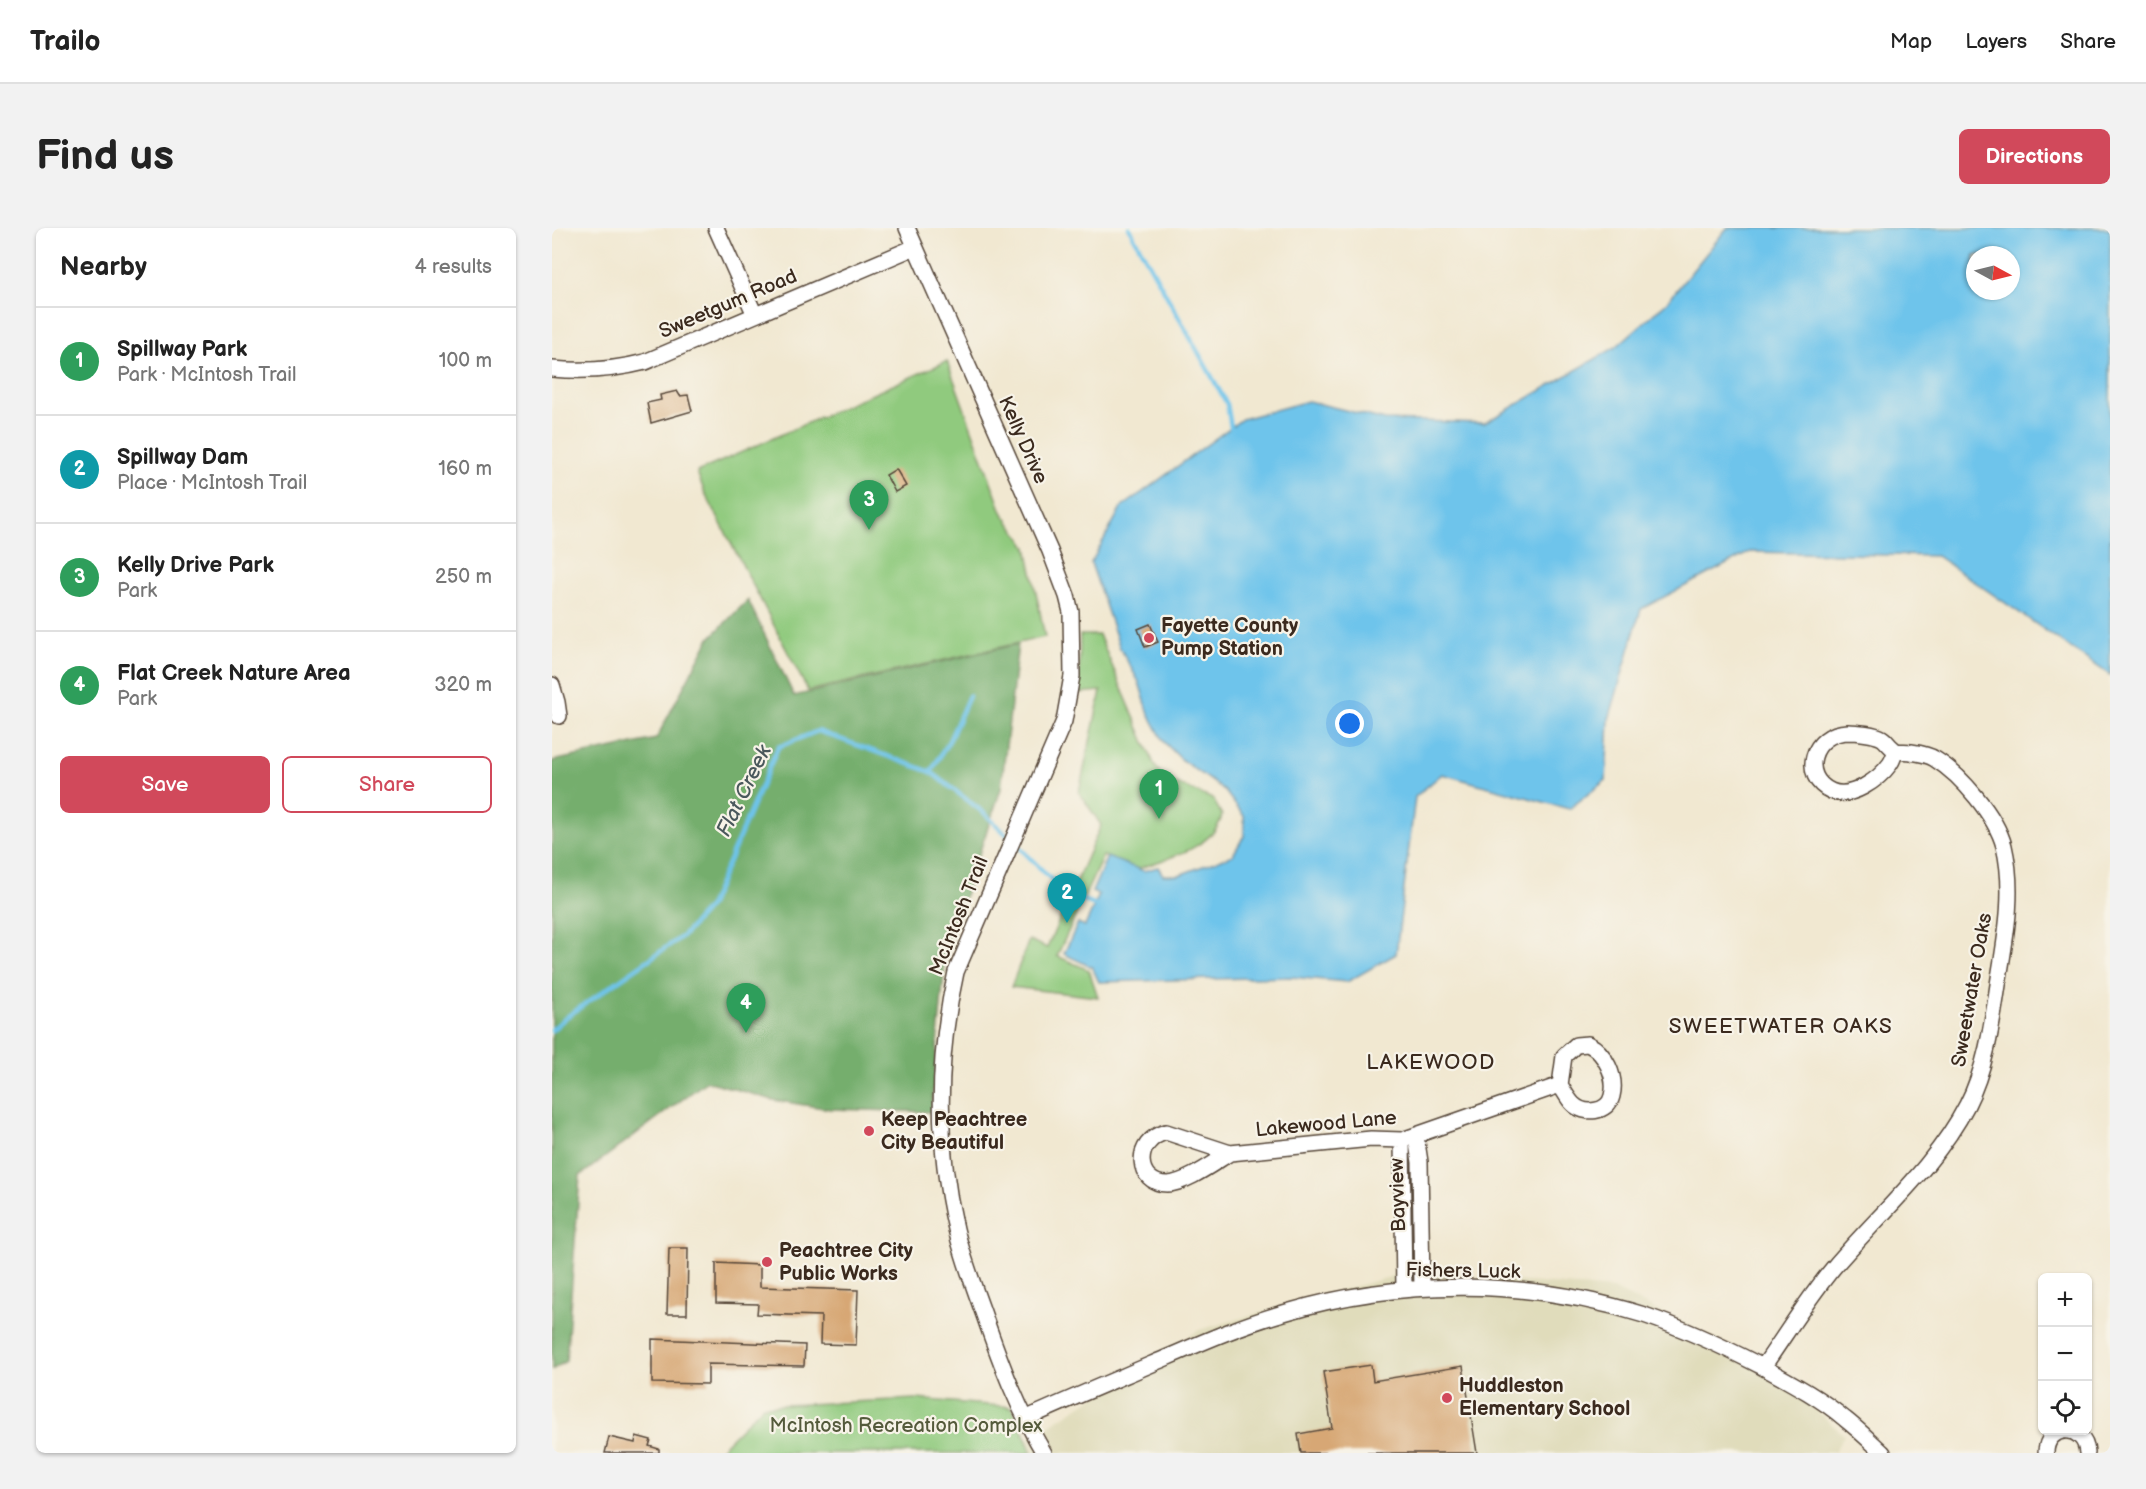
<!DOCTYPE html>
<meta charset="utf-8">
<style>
:root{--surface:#fff;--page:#f2f2f2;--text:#222;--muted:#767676;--line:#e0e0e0;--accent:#d1495b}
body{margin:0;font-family:"Balsamiq Sans",sans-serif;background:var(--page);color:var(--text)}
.controls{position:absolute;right:18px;bottom:18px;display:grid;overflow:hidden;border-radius:9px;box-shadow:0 2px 4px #0004}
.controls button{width:54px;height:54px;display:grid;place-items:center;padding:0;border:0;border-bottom:2px solid var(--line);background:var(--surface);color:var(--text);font:30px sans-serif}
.compass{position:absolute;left:1414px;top:18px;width:54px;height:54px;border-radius:50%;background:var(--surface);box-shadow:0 2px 4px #0004;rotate:97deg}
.you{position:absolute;left:798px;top:496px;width:21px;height:21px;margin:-15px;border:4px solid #fff;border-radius:50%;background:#1a73e8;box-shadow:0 0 0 9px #1a73e833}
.badge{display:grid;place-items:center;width:39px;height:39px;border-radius:50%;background:var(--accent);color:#fff;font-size:20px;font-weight:700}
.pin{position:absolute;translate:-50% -50px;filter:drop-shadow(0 2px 3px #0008)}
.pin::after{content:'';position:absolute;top:32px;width:21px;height:18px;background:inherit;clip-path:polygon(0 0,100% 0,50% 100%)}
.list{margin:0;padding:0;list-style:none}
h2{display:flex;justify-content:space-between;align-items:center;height:78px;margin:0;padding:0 24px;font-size:26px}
h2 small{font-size:20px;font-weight:400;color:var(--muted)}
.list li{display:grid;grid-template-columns:39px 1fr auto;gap:18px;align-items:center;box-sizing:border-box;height:108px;padding:0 24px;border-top:2px solid var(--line)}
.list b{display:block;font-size:22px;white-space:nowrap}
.list p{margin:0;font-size:20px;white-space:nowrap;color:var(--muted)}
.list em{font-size:20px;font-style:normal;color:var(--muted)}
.actions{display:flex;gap:12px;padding:18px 24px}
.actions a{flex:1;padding:14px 0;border:2px solid var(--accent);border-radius:9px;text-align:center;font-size:21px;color:var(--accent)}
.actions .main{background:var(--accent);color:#fff}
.icon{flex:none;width:33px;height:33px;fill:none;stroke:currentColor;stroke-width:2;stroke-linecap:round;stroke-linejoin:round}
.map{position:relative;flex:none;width:1558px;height:1225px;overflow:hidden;border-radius:9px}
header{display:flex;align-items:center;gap:36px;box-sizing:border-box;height:84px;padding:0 30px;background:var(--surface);border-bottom:2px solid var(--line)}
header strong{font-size:28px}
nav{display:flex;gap:33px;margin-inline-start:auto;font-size:21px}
.intro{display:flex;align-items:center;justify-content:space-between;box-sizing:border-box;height:144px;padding:0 36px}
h1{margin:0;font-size:42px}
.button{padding:15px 27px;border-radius:9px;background:var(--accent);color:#fff;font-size:21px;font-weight:700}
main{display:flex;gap:36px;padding:0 36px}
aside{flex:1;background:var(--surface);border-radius:9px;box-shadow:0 2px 4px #0004}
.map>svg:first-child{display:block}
.built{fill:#e0dcbb}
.green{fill:#90ca7e;stroke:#667a4e;stroke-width:1.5}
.forest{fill:#74ae6d;stroke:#586c46;stroke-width:1.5}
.water{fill:#6ec4eb;stroke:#547784;stroke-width:1.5;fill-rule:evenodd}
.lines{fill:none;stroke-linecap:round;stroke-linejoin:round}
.stream{stroke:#6ec4eb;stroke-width:4.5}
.building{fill:#d7a774}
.minor-casing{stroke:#564639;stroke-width:18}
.minor{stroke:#fff;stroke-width:15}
.poi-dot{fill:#d1495b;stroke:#f7f3e8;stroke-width:2}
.labels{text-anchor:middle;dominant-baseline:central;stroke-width:4.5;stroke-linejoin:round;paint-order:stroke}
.street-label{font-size:20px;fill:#3b2a1e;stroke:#f7f3e8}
.poi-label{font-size:20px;font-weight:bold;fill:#3b2a1e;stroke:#f7f3e8;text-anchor:start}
.park-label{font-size:20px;fill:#545a3b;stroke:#f7f3e8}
.water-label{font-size:21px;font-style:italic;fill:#4a585c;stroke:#f7f3e8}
.neighbourhood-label{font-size:21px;letter-spacing:1.5px;fill:#3b2a1e;stroke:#f7f3e8}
</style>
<header>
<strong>Trailo</strong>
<nav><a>Map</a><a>Layers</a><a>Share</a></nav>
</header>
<div class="intro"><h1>Find us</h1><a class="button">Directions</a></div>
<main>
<aside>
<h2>Nearby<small>4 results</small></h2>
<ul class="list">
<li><span class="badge" style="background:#2e9e5b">1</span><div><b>Spillway Park</b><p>Park · McIntosh Trail</p></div><em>100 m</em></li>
<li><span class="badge" style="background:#0f9aa8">2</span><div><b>Spillway Dam</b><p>Place · McIntosh Trail</p></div><em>160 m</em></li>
<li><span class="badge" style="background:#2e9e5b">3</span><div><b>Kelly Drive Park</b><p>Park</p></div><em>250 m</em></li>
<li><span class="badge" style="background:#2e9e5b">4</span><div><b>Flat Creek Nature Area</b><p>Park</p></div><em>320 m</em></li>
</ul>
<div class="actions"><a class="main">Save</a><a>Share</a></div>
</aside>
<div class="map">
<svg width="1558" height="1225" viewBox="0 0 1558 1225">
<rect width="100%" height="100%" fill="#f7f3e8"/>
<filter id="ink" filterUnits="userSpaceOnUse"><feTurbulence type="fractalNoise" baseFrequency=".0167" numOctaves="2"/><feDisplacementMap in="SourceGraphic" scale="12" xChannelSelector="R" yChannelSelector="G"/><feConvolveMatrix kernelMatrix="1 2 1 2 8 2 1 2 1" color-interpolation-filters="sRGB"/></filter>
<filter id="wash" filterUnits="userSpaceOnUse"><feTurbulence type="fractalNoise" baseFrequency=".008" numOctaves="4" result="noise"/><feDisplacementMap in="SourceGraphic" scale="24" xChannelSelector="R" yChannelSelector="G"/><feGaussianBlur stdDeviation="1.35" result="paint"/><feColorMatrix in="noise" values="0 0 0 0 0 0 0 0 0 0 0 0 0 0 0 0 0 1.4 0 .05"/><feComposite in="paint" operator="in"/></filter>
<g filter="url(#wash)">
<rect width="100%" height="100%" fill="#f1e8d1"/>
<path class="built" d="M856 1044 1061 1061 1207 1132 1292 1207 1282 1225H480L473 1213 647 1102Z"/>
<path class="green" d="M395 133 450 284 475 319 493 409 256 463 152 263 145 244Z
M528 407H547L603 538 613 551 661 571 670 587C663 620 613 631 585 641L551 628 505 728 537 742 546 769 459 759 477 712 495 720 549 597 527 564 549 463 527 465Z
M364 1171 460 1179 480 1225H164L211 1178Z"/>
<path class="forest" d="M196 372 242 468 466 416 449 561 394 723 379 884 278 881 221 872 155 853 28 948 14 1133 0 1142V533L104 511 157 411Z"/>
<path class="water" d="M1175 0H1558V447L1385 328 1198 324 1089 381 1057 491 1054 552 1017 581 890 546 863 569 844 726 795 754 739 749 547 754 540 739 512 726 526 695 533 698 547 667 540 664 555 629 592 643 606 639 611 647H627L681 627 692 608V588L672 562 630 532 612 514 597 486 587 454 568 420 539 335 569 280 690 191 756 173 833 192 933 195 1064 119 1115 74ZM1423 27H1459V63H1423Z"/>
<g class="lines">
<path class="stream" d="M577 0 675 176 679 199
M379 544 398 511 417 468
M464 616 510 662 542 677
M0 802 13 790 132 707 158 677 226 519 266 503 379 544 432 585 458 610"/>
</g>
<g id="blocks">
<path class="building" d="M125 163 128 168 136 167 140 183 99 195 95 175 109 172 108 167Z
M344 241 354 258 343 264 334 247Z
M598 396 606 414 593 419 586 401Z
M117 1020H136L135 1086H115Z
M164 1035 208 1037V1059L306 1062 304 1117 268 1116 269 1088 205 1086 206 1076 164 1075Z
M100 1111 253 1117 252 1138 156 1136V1156L100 1155Z
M819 1137 821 1153 911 1138 925 1225H749L746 1206 780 1200 771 1144Z
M84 1208 99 1212 97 1218 107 1221V1225H53L57 1209 83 1215Z"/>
</g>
</g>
<g filter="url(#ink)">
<use href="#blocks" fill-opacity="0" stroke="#564639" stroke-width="1.5"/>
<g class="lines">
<g class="minor-casing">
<path id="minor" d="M164 0 203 87
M355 0 498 323 515 368 519 384 520 448 512 493 404 744C385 829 384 916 404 1001 411 1030 422 1059 432 1087 449 1136 466 1181 492 1225
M0 141C32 144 62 142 93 134L363 19
M0 457 5 474 7 488
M1036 816C1053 824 1065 849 1060 868 1056 885 1032 887 1021 876 1016 871 1012 863 1008 857L1012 828 1024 817Z
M614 904 678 925C663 934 633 956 615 956 584 956 580 913 614 904Z
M864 908 868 934 870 1060
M850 912 852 1061
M678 925 819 911 850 912 1008 857
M1211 1139C1234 1106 1256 1070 1282 1039 1327 986 1383 939 1415 877 1436 836 1441 788 1448 744 1455 702 1462 660 1452 618 1444 588 1409 547 1383 531 1377 527 1366 525 1359 524 1355 523 1349 524 1345 523 1339 521 1335 513 1330 510 1323 506 1305 504 1296 504 1259 505 1248 549 1279 563 1299 572 1327 551 1338 536 1341 532 1342 527 1344 523
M473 1191C515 1172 558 1154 600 1136 644 1117 688 1097 735 1084 849 1050 978 1051 1092 1087 1131 1100 1170 1118 1207 1137 1236 1153 1267 1169 1293 1191 1306 1201 1319 1214 1331 1225
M1494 1225C1494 1196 1533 1195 1535 1225"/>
</g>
<use href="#minor" class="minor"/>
</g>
</g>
<g class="poi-dot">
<circle cx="597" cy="410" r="6"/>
<circle cx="317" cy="903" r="6"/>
<circle cx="215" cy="1034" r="6"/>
<circle cx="895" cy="1170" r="6"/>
</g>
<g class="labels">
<g class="street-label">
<text transform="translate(176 76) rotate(-23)">Sweetgum Road</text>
<text transform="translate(471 212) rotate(66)">Kelly Drive</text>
<text transform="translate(407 688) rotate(-68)">McIntosh Trail</text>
<text transform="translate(1420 762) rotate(-80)">Sweetwater Oaks</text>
<text transform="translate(774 896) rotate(-5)">Lakewood Lane</text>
<text transform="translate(846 967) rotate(-92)">Bayview</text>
<text transform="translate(911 1043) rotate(1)">Fishers Luck</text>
</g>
<g class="poi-label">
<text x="609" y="398">Fayette County<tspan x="609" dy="23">Pump Station</tspan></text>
<text x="329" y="892">Keep Peachtree<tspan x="329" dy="23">City Beautiful</tspan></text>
<text x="227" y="1023">Peachtree City<tspan x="227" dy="23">Public Works</tspan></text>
<text x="907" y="1158">Huddleston<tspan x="907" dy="23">Elementary School</tspan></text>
</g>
<g class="park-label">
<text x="354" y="1198">McIntosh Recreation Complex</text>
</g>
<g class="water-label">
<text transform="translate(192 563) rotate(-64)">Flat Creek</text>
</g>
<g class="neighbourhood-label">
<text x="1229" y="798">SWEETWATER OAKS</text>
<text x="879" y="834">LAKEWOOD</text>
</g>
</g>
</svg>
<div class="controls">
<button>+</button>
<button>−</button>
<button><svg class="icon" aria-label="locate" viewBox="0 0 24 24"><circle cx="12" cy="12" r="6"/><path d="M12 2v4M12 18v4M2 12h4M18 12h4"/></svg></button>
</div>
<svg class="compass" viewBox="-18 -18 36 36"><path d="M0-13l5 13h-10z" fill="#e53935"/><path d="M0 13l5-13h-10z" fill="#767676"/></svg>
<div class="you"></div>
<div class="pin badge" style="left:607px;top:591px;background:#2e9e5b">1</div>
<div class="pin badge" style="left:515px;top:695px;background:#0f9aa8">2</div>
<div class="pin badge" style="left:317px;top:302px;background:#2e9e5b">3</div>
<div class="pin badge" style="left:194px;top:805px;background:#2e9e5b">4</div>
</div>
</main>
